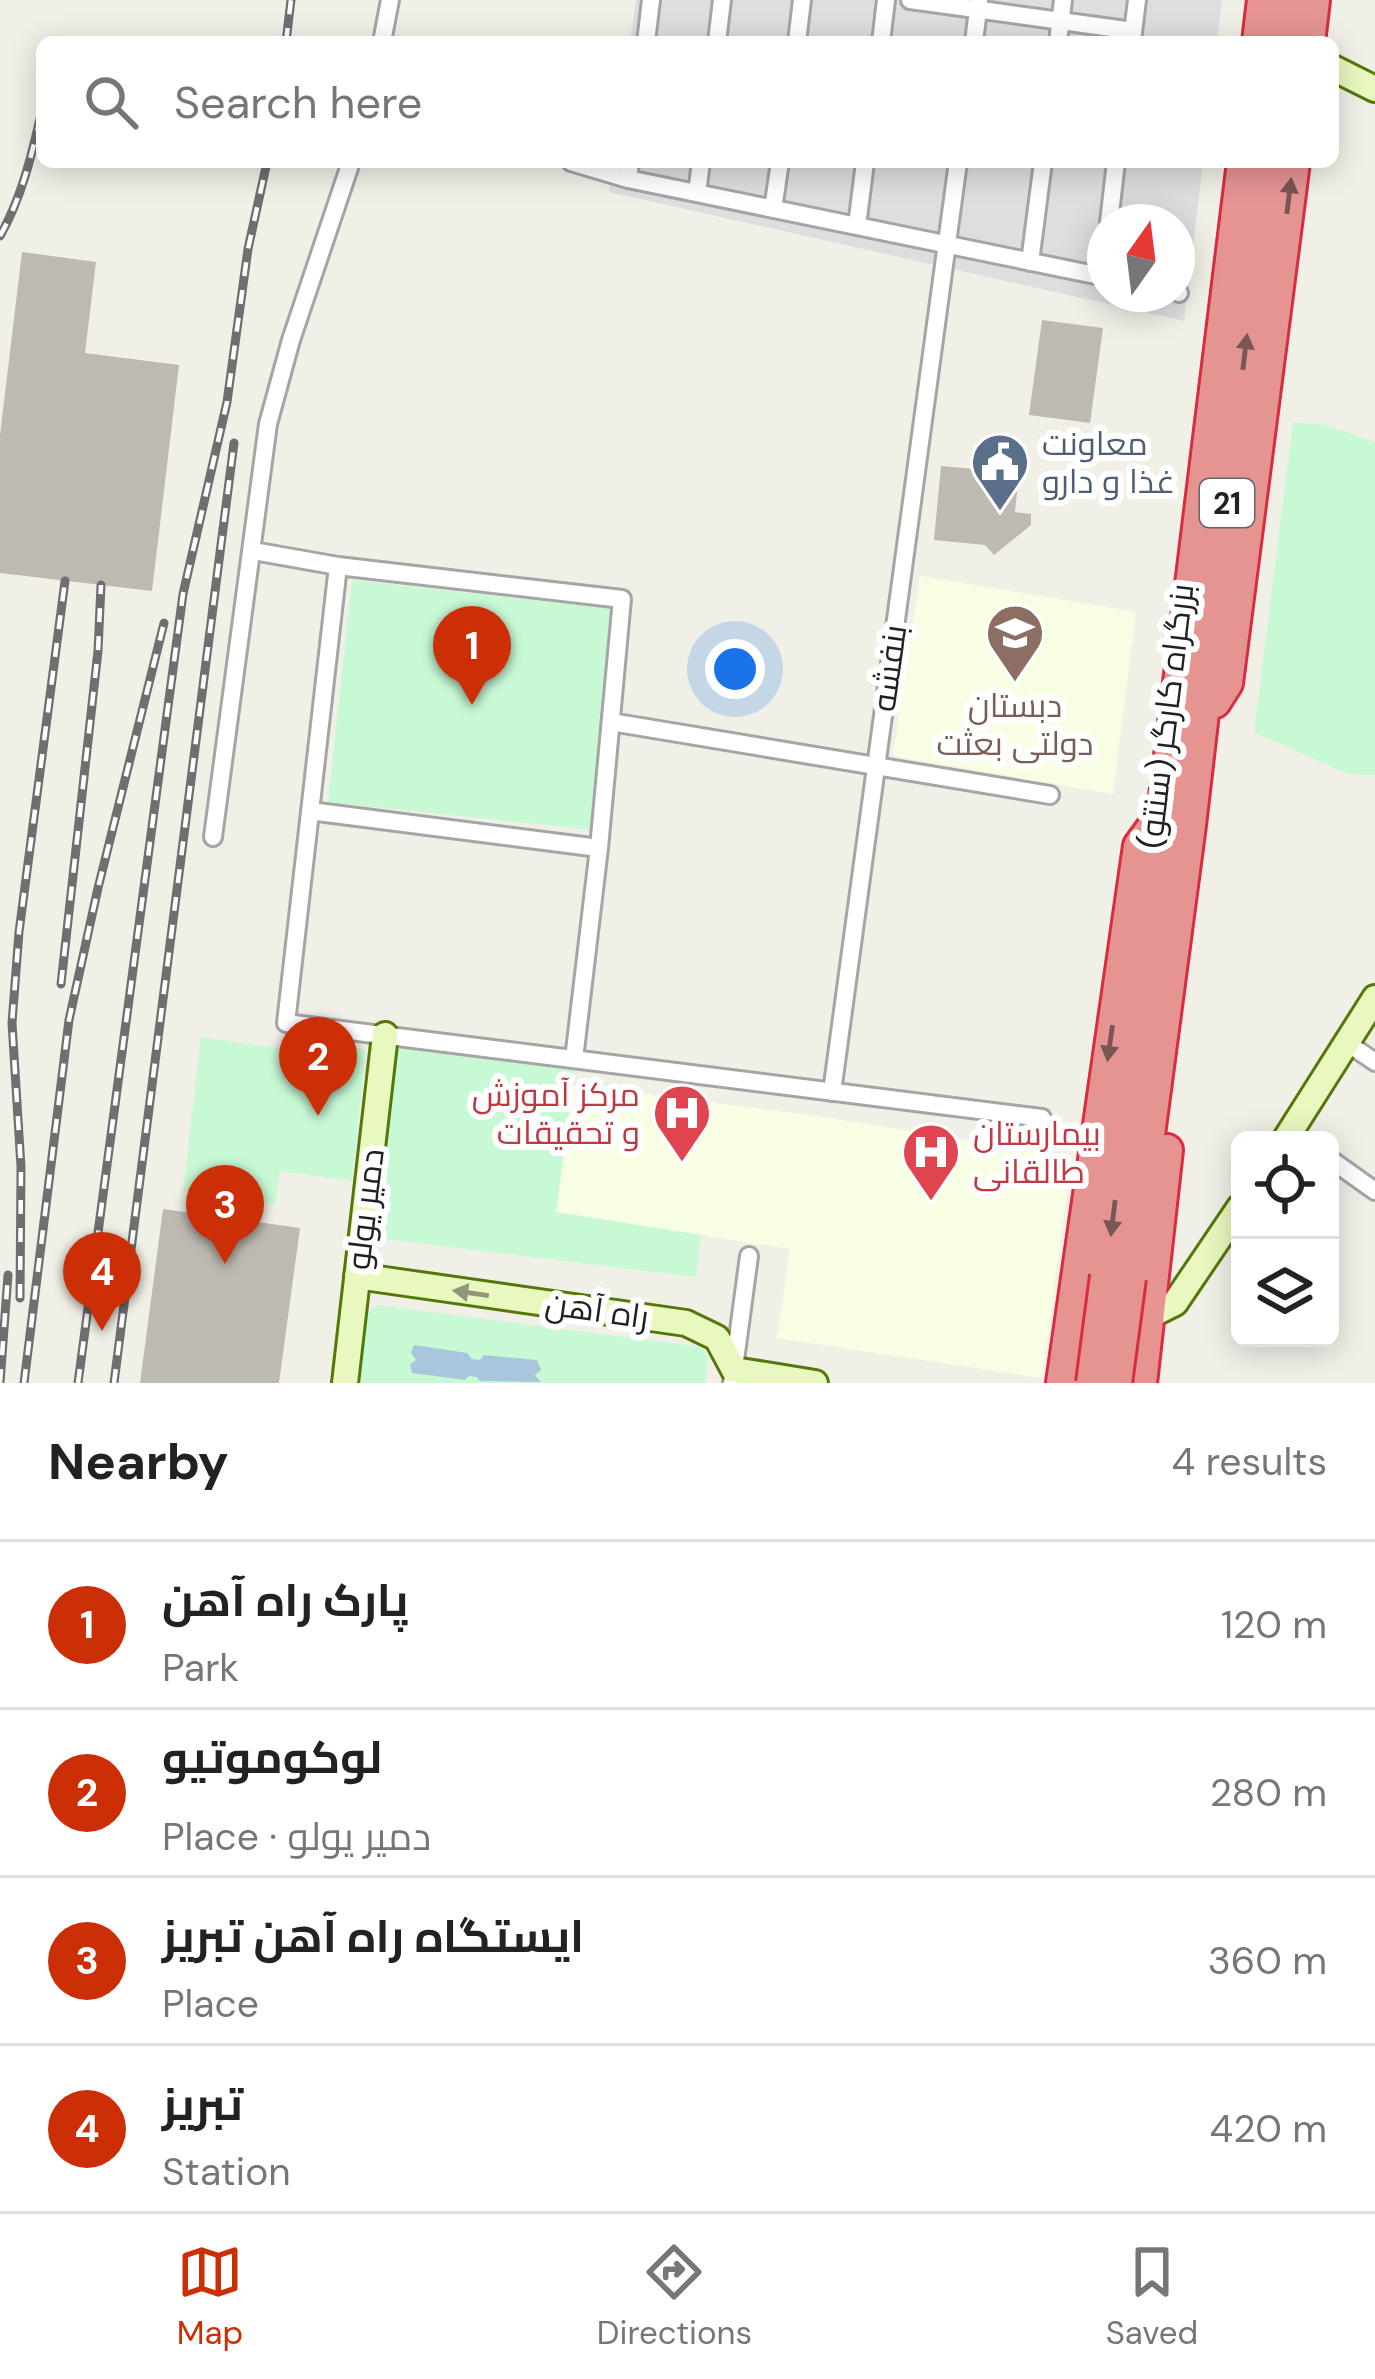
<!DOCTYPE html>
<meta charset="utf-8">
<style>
:root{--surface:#fff;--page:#f6f6f6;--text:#222;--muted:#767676;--line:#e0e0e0;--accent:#cc2f05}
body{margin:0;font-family:"DM Sans",Cairo,sans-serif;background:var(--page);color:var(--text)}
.controls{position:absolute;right:36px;bottom:36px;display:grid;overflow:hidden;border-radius:18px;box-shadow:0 6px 30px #0003}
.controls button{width:108px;height:108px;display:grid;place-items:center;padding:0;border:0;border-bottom:3px solid var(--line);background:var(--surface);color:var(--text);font:60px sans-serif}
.compass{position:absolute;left:1087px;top:204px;width:108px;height:108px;border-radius:50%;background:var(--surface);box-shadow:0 6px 30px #0003;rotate:14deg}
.you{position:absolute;left:735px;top:669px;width:42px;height:42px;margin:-30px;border:9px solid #fff;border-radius:50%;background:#1a73e8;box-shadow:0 0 0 18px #1a73e833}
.badge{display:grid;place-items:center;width:78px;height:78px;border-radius:50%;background:var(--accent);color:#fff;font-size:39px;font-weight:700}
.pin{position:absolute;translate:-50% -99px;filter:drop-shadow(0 3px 6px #0008)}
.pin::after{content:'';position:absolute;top:63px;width:42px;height:36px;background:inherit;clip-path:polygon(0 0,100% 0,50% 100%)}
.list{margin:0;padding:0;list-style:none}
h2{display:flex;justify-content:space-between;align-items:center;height:156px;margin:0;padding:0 48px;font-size:51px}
h2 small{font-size:39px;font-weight:400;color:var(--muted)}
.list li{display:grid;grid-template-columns:78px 1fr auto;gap:36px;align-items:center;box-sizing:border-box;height:168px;padding:0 48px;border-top:3px solid var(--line)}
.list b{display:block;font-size:45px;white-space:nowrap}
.list p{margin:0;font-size:39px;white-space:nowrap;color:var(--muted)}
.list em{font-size:39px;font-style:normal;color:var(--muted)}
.icon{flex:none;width:66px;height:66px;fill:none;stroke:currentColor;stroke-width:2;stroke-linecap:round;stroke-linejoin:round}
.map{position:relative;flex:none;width:1375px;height:1383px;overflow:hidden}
.search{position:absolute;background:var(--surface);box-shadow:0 6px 30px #0003;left:36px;right:36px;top:36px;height:132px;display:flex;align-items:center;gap:30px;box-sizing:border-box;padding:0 42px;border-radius:18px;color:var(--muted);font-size:45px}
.sheet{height:828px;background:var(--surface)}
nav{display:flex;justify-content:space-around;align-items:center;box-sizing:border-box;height:168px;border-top:3px solid var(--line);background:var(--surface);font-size:33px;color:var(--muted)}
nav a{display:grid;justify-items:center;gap:6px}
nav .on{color:var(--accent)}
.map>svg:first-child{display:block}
.residential{fill:#dfdede;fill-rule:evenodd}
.education{fill:#f8fee3}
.park{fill:#c7f9d5}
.water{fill:#a9c6dd}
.building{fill:#beb9b1}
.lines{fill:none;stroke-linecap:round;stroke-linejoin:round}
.street-casing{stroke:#a5a5a5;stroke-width:22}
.secondary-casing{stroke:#537708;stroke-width:30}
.highway-casing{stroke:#d72c42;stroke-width:36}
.street{stroke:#fff;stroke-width:16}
.secondary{stroke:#e9f8be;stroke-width:24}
.highway{stroke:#e59492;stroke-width:30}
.rail-casing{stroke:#6f6f6f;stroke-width:9}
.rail{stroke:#fff;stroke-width:4.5;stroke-dasharray:14;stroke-linecap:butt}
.highway-bridge-casing{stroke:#d72c42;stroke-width:36;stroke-linecap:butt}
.highway-bridge{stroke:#e59492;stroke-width:30}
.oneway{fill:#795554}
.oneway2{fill:#8f9777}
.labels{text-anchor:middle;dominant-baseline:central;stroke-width:12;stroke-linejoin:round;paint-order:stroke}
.shield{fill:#fff;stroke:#646464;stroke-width:3}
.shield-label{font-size:30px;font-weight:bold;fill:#212121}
.service-label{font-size:33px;fill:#4e5e75;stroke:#fff;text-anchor:start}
.street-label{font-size:33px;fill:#212121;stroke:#fff}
.education-label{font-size:33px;fill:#785e54;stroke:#fff}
.health-label{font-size:33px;fill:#be3a42;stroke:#fff;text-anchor:end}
</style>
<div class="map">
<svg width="1375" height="1383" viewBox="0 0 1375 1383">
<rect width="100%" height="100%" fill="#f1f0e7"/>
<path class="residential" d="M636 0H1222L1217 42H630Z
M613 162H1203L1184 321 609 192ZM1105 222H1177V294H1105Z"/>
<path class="education" d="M920 576 1136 612 1113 794 893 756Z
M573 1085 810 1115 1072 1157 1042 1378 777 1338 790 1249 555 1212Z"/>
<path class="park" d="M1293 422 1326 425 1375 442V775L1348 774 1254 732Z
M352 580 615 609 592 830 328 802Z
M201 1037 291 1050 294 1040 366 1049 352 1181 280 1171 275 1204 183 1191Z
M389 1041 576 1063 556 1212 701 1235 696 1277 368 1237Z
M377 1305 701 1347 708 1358 705 1383H360L367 1314Z"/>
<path class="water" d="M414 1345 467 1353 472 1359 480 1360 484 1355 537 1360 541 1370 535 1375 541 1382 480 1381 477 1377 469 1376 465 1380 412 1373 410 1364 416 1360 411 1353Z"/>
<path class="building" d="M22 252 96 262 85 353 179 365 152 591 0 573V435Z
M1042 320 1103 328 1090 423 1029 415Z
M941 466 1019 473 1015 512 1031 514V525L994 555 985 545 934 540Z
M163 1209 300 1228 279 1383H140Z"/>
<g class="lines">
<g class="street-casing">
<path id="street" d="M910 0 1133 31
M1132 41 1137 0
M382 42 390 0
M646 42 651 0
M717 42 722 0
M797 42 802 0
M881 42 886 0
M974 42 979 1
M1058 42 1063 0
M571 162 628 179
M630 162 628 179 1105 277
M697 193 701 162
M773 209 780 162
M1109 222 1116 162
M857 226 865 162
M1030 262 1043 162
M1102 277 1105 250
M1177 292 1179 293
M253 551 338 566 622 599 599 848 574 1059
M338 566 286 1023 1042 1118
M611 722 1050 795
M310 811 599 848
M213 837 268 424 291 340 351 162
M1347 1043 1375 1062
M832 1092 958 162
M1330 1159 1375 1191
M732 1383 749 1256"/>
</g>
<g class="secondary-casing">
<path id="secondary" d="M1333 68 1375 89
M1285 1140 1375 998
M357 1276 686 1323 717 1338 734 1370 815 1383
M1149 1316 1175 1303 1240 1207
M345 1383 385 1035"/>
</g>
<g class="highway-casing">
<path id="highway" d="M1258 42 1263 0
M1281 42 1287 0
M1309 42 1314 0
M1215 702 1227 683 1294 162
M1106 1276 1243 162
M1130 1278 1190 825 1267 162
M1062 1383 1139 846 1161 816
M1141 1383 1167 1150"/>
</g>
<use href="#street" class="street"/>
<use href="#secondary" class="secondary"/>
<use href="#highway" class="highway"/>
<g class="rail-casing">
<path id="rail" d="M286 42 291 0
M0 236C22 197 32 154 42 110
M61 984 98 651 101 585
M20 1298 21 1167 12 1023 19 932 65 581
M0 1383 8 1275
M24 1383 69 1020 98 888 164 623
M78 1383 183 594 227 402 248 249 267 162
M114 1383 234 443"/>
</g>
<use href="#rail" class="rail"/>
<g class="highway-bridge-casing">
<path id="highway-bridge" d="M1092 1383 1106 1276
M1116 1383 1130 1278"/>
</g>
<use href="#highway-bridge" class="highway-bridge"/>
</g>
<defs><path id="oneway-solid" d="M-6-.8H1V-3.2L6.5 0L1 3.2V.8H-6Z" transform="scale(3)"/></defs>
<g class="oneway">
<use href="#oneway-solid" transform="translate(1289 196) rotate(-83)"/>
<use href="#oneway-solid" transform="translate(1245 352) rotate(-83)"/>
<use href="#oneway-solid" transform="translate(1110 1043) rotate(98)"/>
<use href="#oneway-solid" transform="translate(1113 1218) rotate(97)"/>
</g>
<use class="oneway2" href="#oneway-solid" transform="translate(471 1293) rotate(-172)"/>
<defs>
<g id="civic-pin" transform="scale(3)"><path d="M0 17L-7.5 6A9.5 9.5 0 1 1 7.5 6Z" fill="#5c6f8a" stroke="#fff"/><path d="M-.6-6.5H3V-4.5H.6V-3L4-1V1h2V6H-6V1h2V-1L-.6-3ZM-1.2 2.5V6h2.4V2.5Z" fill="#fff"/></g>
<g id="school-pin" transform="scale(3)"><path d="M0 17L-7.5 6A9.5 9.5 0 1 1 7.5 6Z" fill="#8d6e63" stroke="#fff"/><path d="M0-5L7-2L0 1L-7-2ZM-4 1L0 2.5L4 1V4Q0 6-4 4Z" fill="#fff"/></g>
<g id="hospital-pin" transform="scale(3)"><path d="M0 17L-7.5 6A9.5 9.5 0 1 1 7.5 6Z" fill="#e0444e" stroke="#fff"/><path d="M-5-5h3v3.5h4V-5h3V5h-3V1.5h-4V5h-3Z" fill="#fff"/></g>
</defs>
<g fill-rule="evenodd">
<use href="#civic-pin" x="1000" y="462"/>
<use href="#school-pin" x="1015" y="633"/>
<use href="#hospital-pin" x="682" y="1113"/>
<use href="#hospital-pin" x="931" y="1152"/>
</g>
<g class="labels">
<rect class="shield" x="1200" y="479" width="54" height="48" rx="9"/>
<g class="shield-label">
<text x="1227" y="503">21</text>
</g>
<g class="service-label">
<text x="1042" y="443">معاونت<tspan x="1042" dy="38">غذا و دارو</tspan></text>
</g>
<g class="street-label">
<text transform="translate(889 668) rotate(-82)">بنفشه</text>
<text transform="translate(1166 716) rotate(-83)">بزرگراه کارگر (سنتو)</text>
<text transform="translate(365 1209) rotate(-83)">دمیر یولو</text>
<text transform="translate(597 1310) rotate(8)">راه آهن</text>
</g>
<g class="education-label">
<text x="1015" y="705">دبستان<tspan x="1015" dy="38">دولتی بعثت</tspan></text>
</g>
<g class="health-label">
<text x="640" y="1094">مرکز آموزش<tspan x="640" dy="38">و تحقیقات</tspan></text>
<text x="973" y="1133" text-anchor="start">بیمارستان<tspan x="973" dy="38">طالقانی</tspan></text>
</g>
</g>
</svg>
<div class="controls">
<button><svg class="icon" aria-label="locate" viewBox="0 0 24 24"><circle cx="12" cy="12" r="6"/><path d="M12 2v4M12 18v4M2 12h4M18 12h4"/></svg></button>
<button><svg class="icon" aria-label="layers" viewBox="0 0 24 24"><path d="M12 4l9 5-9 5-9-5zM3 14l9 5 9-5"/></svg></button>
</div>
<svg class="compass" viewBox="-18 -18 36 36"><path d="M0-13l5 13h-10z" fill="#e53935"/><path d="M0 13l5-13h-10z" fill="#767676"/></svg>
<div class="you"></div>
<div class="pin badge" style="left:472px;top:705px">1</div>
<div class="pin badge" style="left:318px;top:1116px">2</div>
<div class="pin badge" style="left:225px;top:1264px">3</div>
<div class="pin badge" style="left:102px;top:1331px">4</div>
<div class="search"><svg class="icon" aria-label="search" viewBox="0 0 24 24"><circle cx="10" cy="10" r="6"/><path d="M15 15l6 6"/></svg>Search here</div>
</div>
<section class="sheet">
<h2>Nearby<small>4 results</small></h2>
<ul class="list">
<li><span class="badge">1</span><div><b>پارک راه آهن</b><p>Park</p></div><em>120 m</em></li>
<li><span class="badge">2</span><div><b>لوکوموتیو</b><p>Place · دمیر یولو</p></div><em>280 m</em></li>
<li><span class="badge">3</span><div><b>ایستگاه راه آهن تبریز</b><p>Place</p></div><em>360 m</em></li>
<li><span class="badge">4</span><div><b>تبریز</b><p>Station</p></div><em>420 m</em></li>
</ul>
</section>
<nav>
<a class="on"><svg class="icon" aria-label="map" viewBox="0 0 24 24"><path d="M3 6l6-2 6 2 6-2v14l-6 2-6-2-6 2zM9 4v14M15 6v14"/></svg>Map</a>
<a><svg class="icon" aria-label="directions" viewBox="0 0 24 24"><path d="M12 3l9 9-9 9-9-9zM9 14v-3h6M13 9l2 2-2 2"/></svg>Directions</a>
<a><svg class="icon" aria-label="saved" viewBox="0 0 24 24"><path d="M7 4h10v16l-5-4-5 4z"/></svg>Saved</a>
</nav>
